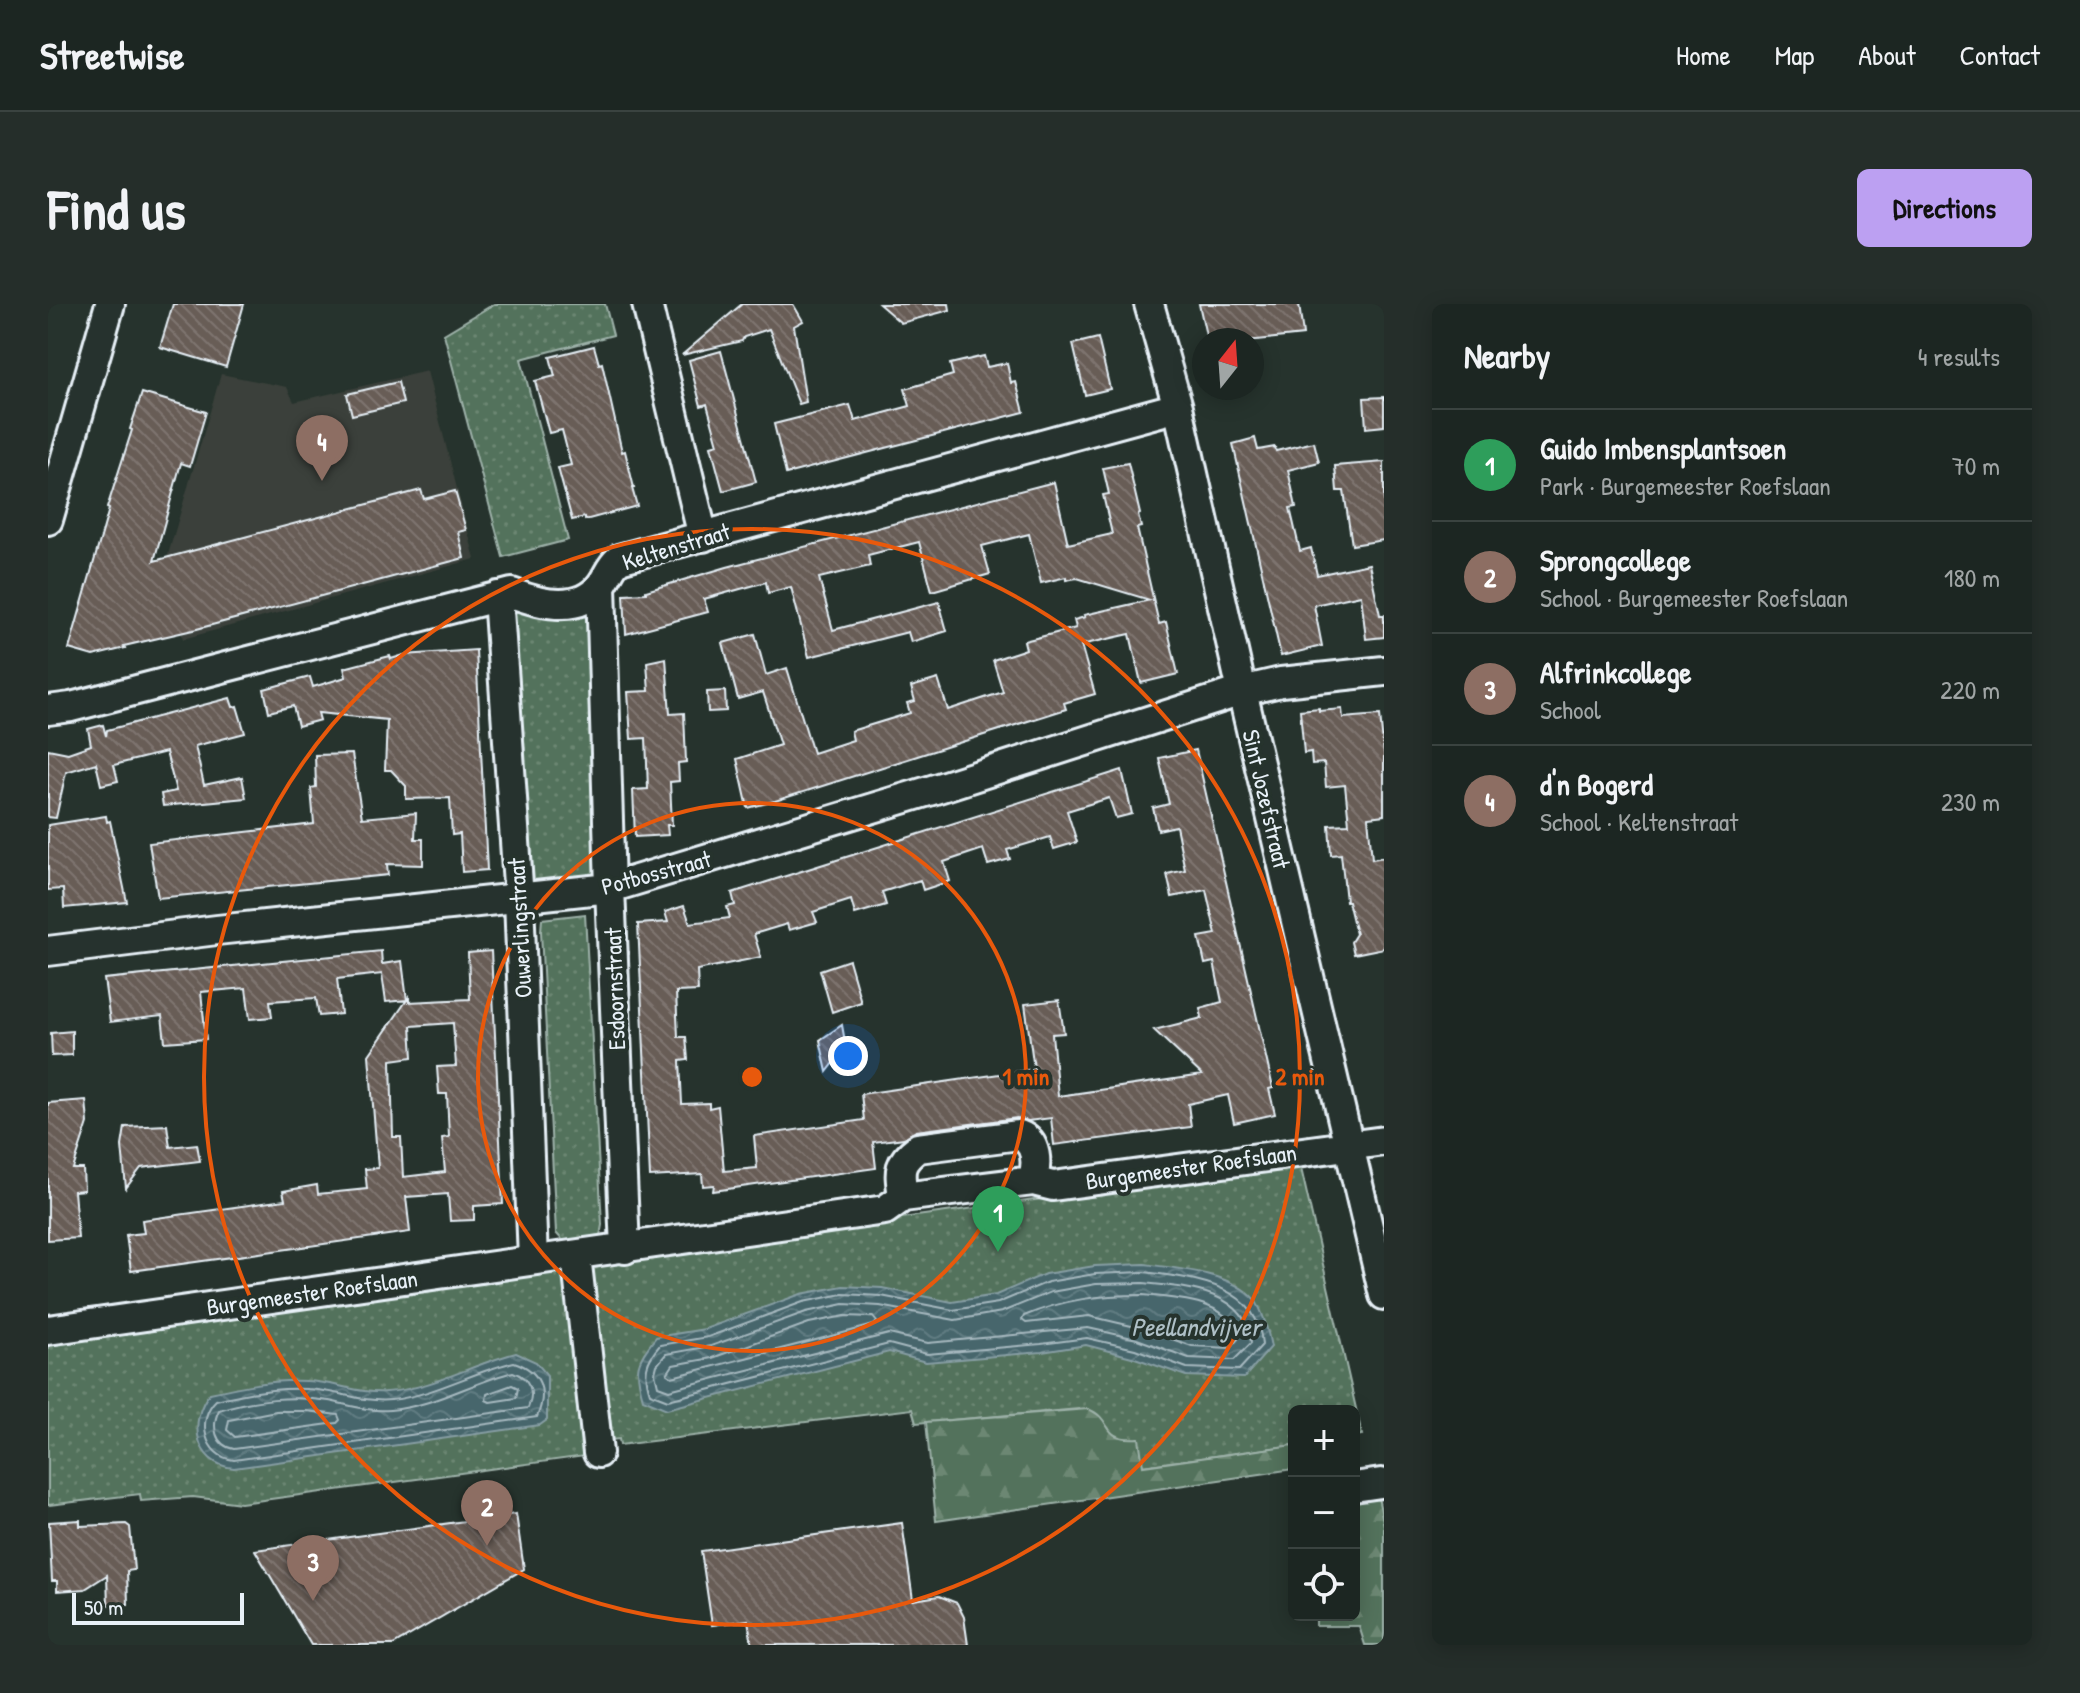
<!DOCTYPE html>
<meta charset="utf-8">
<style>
:root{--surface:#1c2622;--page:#252e2a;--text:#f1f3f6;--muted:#a0a5a5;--line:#3a4340;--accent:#bca0f2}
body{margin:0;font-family:"Patrick Hand",sans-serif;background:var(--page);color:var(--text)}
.controls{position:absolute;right:24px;bottom:24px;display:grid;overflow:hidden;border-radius:12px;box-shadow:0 4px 20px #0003}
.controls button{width:72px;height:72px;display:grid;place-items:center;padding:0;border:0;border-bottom:2px solid var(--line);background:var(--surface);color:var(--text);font:40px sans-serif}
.compass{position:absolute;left:1144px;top:24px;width:72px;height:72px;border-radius:50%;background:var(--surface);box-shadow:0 4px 20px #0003;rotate:17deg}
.scale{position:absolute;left:24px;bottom:20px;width:172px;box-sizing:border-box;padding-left:8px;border:4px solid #e8f1f8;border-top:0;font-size:22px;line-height:28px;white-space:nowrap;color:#e8f1f8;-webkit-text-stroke:6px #26332d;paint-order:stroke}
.you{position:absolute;left:800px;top:752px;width:28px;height:28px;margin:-20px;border:6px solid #fff;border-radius:50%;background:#1a73e8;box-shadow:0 0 0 12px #1a73e833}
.badge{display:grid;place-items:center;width:52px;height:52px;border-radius:50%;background:var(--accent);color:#fff;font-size:26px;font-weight:700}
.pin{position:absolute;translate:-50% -66px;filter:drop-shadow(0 2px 4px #0008)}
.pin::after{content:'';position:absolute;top:42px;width:28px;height:24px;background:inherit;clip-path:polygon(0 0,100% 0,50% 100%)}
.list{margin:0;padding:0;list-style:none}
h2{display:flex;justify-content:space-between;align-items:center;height:104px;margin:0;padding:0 32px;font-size:34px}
h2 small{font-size:26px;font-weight:400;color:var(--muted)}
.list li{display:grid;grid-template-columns:52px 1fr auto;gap:24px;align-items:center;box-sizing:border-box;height:112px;padding:0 32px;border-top:2px solid var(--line)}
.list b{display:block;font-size:30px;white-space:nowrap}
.list p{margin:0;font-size:26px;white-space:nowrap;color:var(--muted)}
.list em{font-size:26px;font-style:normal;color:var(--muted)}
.icon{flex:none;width:44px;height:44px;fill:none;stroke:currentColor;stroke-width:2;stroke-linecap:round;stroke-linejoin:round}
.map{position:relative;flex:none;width:1336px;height:1341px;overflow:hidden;border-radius:12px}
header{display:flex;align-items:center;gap:48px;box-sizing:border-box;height:112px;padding:0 40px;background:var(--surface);border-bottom:2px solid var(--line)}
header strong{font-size:38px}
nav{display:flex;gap:44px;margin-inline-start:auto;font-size:28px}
.intro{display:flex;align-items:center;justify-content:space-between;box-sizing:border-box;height:192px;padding:0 48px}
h1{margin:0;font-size:56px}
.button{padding:20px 36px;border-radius:12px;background:var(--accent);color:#111;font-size:28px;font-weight:700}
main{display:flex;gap:48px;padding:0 48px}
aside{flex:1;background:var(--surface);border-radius:12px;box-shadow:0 4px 20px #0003}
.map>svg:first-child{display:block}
.built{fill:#3a403a}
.grass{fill:url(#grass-dots);stroke:#9eb2aa;stroke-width:2}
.forest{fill:url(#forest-firs);stroke:#9eb2aa;stroke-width:2}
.water{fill:url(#water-waves);stroke:#879ea4;stroke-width:2}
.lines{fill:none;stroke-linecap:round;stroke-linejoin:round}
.shore{stroke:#a7b9c0;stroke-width:2}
.building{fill:url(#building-back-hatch);stroke:#e8f1f8;stroke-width:2;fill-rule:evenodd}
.minor-casing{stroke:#e8f1f8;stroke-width:34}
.minor{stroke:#26332d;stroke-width:28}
.ring{fill:none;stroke:#e8590c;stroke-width:4}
.labels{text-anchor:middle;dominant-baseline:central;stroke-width:8;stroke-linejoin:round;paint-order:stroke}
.street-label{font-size:24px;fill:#e8f1f8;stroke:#26332d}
.water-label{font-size:26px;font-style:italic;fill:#afc0c7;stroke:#26332d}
.centre{fill:#e8590c;stroke:#26332d;stroke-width:4}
.ring-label{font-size:24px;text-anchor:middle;font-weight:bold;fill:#e8590c;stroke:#26332d;stroke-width:8;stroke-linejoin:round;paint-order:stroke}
</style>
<header>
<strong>Streetwise</strong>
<nav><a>Home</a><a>Map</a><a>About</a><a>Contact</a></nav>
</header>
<div class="intro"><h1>Find us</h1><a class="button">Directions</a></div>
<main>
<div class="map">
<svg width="1336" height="1341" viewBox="0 0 1336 1341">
<defs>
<pattern id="grass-dots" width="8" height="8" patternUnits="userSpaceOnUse" patternTransform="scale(2)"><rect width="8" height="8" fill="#53725b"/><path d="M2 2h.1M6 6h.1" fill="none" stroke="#6c8773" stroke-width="1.8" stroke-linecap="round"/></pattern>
<pattern id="forest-firs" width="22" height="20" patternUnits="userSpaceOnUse" patternTransform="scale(2)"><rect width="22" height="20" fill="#53725b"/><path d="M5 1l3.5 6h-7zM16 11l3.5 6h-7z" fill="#6c8773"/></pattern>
<pattern id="water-waves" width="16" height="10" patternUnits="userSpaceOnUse" patternTransform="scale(2)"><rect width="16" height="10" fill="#46666c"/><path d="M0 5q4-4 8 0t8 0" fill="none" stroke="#617c82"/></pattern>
<pattern id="building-back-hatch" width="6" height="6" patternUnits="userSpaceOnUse" patternTransform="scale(2)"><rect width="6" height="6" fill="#685d57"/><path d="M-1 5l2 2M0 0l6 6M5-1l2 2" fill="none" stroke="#7e7570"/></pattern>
</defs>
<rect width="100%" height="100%" fill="#26332d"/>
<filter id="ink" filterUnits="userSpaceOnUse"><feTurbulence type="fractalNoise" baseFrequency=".0125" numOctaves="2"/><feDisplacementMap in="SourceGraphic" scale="16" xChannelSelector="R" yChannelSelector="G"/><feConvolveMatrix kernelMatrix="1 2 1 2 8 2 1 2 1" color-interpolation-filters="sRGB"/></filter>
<g filter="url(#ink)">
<path class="built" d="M379 67 427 255 135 335 117 261 173 70 239 83 246 98Z"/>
<path class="grass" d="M446 0H557L565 31 473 55 520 236 455 253 396 30Z
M460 299 543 304 546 573 483 591Z
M537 610 554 921 552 932 545 941 518 940 508 929 493 627 494 615Z
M1252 860 1314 1131 1306 1132V1107H1246V1141L1094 1162 1072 1135 1031 1105 868 1119 864 1105 572 1141 571 1135 535 1139 537 1152 193 1199 145 1193 93 1197 92 1190 0 1201V1030Z"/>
<path class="forest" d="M1040 1105C1068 1116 1050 1137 1091 1134L1095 1162 1246 1141V1165L888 1217 878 1118Z
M1306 1192 1330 1193 1336 1222V1341H1317L1311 1322H1268V1311H1306Z"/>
<path class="water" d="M1096 960C1128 964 1185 969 1207 996 1216 1009 1220 1027 1223 1043L1196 1074 1138 1072 1084 1053 1038 1041 994 1048 878 1058 841 1048 619 1105 595 1095C586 1064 588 1058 608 1033L657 1025 753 990 795 982 834 984 904 998 948 991 997 970 1047 962Z
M468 1049 488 1058 499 1071V1116L492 1121 186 1164C146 1160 140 1116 162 1089 194 1082 226 1075 259 1077 286 1078 312 1090 338 1088 384 1085 424 1060 468 1049Z"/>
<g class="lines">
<path class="shore" d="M1095 968C1144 974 1211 980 1214 1041L1191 1066 1139 1064 1087 1045 1039 1034 993 1040 879 1050 841 1040 620 1096 602 1089C595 1068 598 1057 612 1041L660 1033 755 998 795 990 833 992 905 1006 950 999 1000 978 1047 970Z
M1095 979C1135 983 1200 986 1203 1039L1186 1056 1141 1054 1089 1035 1040 1024 880 1039 841 1030 621 1086 610 1082 607 1069 609 1061 618 1050 663 1042 758 1008 796 1000 832 1002 907 1016 954 1008 1003 988 1048 980Z
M1095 991C1128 995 1183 995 1190 1035L1182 1044 1144 1042 1092 1024 1041 1012 978 1019 974 1016 976 1012C1017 995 1051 991 1095 991Z
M797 1012 825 1013 829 1018 826 1021 624 1073 619 1070 625 1061 664 1054 761 1019Z
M466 1058C493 1067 500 1087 489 1113L186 1156C156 1153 148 1115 168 1096 197 1089 228 1083 259 1085 287 1086 315 1099 343 1096 387 1091 424 1068 466 1058Z
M465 1068C482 1074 487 1088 480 1104L186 1145C167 1142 163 1122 171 1106 205 1095 246 1091 281 1097 301 1101 321 1108 342 1106 386 1102 423 1079 465 1068Z
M464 1081 470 1084 468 1094 442 1098 438 1096 439 1090Z
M228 1107H258L290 1111 292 1116 289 1119 187 1133 179 1126 181 1116Z"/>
</g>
<path class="building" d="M125 0H196L178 63 112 43Z
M694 0H745L755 17 746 22 758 98 751 100 721 25 696 33 694 37 634 51Z
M831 0H901L902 6 853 19Z
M1151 0H1251L1255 31 1209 36H1159Z
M1050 34 1062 85 1037 91 1025 40Z
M546 42 551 60 554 59 574 148 577 147 586 184H584L589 202 537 216V213L524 216 510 164 523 161 514 126 501 129 487 77 507 72 502 53Z
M673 47 708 178 675 187 663 142 670 140 659 100 653 102 641 56Z
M936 52 939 63 959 59 963 79 968 78 976 108 738 170 726 120 802 101 807 117 862 102 857 85 905 71 902 60Z
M350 78 355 99 304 111 299 90Z
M94 89 158 108 142 162 133 159 106 257 373 186 376 195 407 187 418 226 410 228 416 254 145 326 76 342 77 344 45 352 21 345 61 205 59 204 84 126 82 125Z
M1336 93V122L1318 124 1316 94Z
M1207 134 1210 146 1227 143 1228 147 1266 138 1271 158 1240 166 1248 203 1242 204 1252 247 1263 244 1269 271 1321 260 1332 311H1336V333L1318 335 1313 291 1266 301 1274 342 1233 352 1185 140Z
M1336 158V236L1304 241 1296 187H1289L1287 162Z
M1080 159 1092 210 1090 211 1093 223 1089 224 1111 320 1118 318 1130 370 1093 379 1082 330 1033 341 1047 390 1016 399 1018 405 727 497 700 504 689 455 732 441 715 388 690 395 675 339 707 330 718 371 739 364 765 449 805 436 803 427 862 409 859 399 867 397 863 383 890 375 900 406 955 388 945 356 978 345 976 337 1028 324 1026 316 1037 313 1036 311 1102 296 1029 274 1018 276V273L993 279 981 230 934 242 942 270 884 287 871 238 820 251 822 262 771 274 785 326 891 298 899 327 863 338 860 328 761 353 743 283 720 289 718 278 656 295 660 308 578 330 576 290 598 289V287L679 263 1006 178 1020 240 1064 230 1055 191 1061 190 1055 164Z
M428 346 439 566 414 568 412 530 404 531 402 494 358 495V482L343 466H337L339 416 270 409 272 416 250 422 245 402 221 408 216 385 262 373 265 383 298 373 296 364 342 352 343 355 356 351Z
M618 354 622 410 636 409 638 458 630 459 631 477 622 478 624 521H619L620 531 587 533 585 486 600 485 598 434 583 435 580 388 601 387 599 358Z
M677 387 678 407 660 408 659 388Z
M182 394 185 403 189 402 197 429 147 442 156 481 194 473 198 494 115 502 113 490 128 487 118 448 66 461 70 477 53 481 48 459 18 468 8 514 0 513V445L20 449 43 441 40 425 55 421 58 432 59 426Z
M1271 404V407L1294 405 1295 414 1332 411 1336 450V511L1320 513 1324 555 1336 553V644L1306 650 1303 638 1308 630 1300 597H1298L1293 550 1283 551 1281 521 1301 520 1297 481 1278 483 1276 459 1264 460 1263 448 1256 449 1252 406Z
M1148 446 1222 771 1225 784 1221 785 1227 810 1186 819 1180 791 1140 800 1143 823 1006 841 1003 814 980 817 969 814 868 827 856 834 825 838 828 864 665 887 666 881 655 882 654 870 602 873 590 620 620 618 617 608 636 602 642 619 682 614 679 603 687 601 684 589 1074 466 1084 510 1068 514 1061 494 1019 507 1029 538 1006 545 1002 533 959 546 962 555 940 561 935 545 896 558 902 577 875 586 872 576 834 588 838 601 807 610 803 596 765 608 769 618 741 626 739 620 706 630 713 653 649 666 650 687 628 688 630 733H638L640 756 632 757 634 800 661 799V804L670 802 676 867 709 864 706 832 816 816 813 790 986 765 977 700 1011 696 1016 729 1004 730 1010 792 1154 771 1106 726 1154 714 1152 704 1174 698 1166 658 1157 660 1151 633 1168 630 1158 586 1124 593 1119 570 1137 566 1128 522 1110 526 1105 504 1121 500 1111 454Z
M304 450 314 514 368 509 367 535H375V561L339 560 340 571 110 594 101 539 266 520 263 484 268 483 267 451Z
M58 512 59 518 62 517 79 598 16 604 15 585 0 586V521Z
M333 647 334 660 354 657 359 696 338 698 334 670 289 675 293 710 271 712 268 694 222 697 224 713 202 715 198 684 153 688 158 735 117 738 114 712 62 718 56 675Z
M443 647 455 900 426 902V916L402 917 400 890 358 893 362 928 83 967 78 931 96 929 94 916 237 896 235 887 269 881 270 890 319 885 317 865 330 864 321 751 361 693V698L422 695 420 649ZM405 719 408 762 389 763 391 790H399L401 833 394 834 397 868 355 873 353 833H345L343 756 365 753 363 722Z
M801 656 813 698 784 708 772 666Z
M794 721 797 738 803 737 779 768 772 736Z
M24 727V751L4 752 3 729Z
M38 796 40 819 25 865H35L36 886 26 887 30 934 0 936V799Z
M119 821 122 843 149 840 152 857 93 864 78 884 74 842 77 823Z
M468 1210 476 1265 345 1341H263L207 1246Z
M32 1216V1222L78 1220 82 1223 86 1266 79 1267 80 1300 60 1301 59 1271 37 1285 9 1287V1277H4L1 1218Z
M854 1219 865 1296 891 1292 909 1299 916 1313 920 1341H704L700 1316 664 1321 653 1247Z"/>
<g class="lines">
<g class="minor-casing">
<path id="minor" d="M599 0 655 233
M1101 0 1130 103 1194 387 1336 991
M0 216 62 0
M553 281 562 584 577 945
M450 292 471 595 485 956
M0 406 23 403 464 289C492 300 532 310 553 281 561 271 560 265 571 255L1130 103
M0 647 169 626 562 584 884 486 1194 387 1233 378 1336 367
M855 893C852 869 848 860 870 844L971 831C990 838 989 860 985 877
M528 951 550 1149
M0 1026 837 906 855 893 985 877 1005 882 1336 837
M1306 1183 1333 1179"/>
</g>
<use href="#minor" class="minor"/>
</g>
</g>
<g class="ring">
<circle cx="704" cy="773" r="274"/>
<circle cx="704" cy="773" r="548"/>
</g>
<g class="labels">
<g class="street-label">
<text transform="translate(628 242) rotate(-17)">Keltenstraat</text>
<text transform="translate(1219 495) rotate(77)">Sint Jozefstraat</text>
<text transform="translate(608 568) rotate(-15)">Potbosstraat</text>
<text transform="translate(471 624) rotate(-93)">Ouwerlingstraat</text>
<text transform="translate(566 685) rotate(-92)">Esdoornstraat</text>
<text transform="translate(1143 862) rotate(-8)">Burgemeester Roefslaan</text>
<text transform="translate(264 988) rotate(-8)">Burgemeester Roefslaan</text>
</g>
<g class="water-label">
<text x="1148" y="1022">Peellandvijver</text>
</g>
</g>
<circle cx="704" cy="773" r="12" class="centre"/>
<g class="ring-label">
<text x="978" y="781">1 min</text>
<text x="1252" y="781">2 min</text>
</g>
</svg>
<div class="controls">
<button>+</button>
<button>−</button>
<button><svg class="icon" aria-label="locate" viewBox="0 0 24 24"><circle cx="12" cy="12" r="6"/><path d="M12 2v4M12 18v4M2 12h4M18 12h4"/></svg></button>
</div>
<svg class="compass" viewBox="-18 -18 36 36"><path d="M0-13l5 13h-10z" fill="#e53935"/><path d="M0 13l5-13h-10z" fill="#a0a5a5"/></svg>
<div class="scale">50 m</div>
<div class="you"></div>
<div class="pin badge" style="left:950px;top:948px;background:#2e9e5b">1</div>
<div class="pin badge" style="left:439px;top:1242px;background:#8d6e63">2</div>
<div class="pin badge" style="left:265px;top:1297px;background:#8d6e63">3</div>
<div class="pin badge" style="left:274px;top:177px;background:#8d6e63">4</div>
</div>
<aside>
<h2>Nearby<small>4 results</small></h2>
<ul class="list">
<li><span class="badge" style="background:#2e9e5b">1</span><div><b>Guido Imbensplantsoen</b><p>Park · Burgemeester Roefslaan</p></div><em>70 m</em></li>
<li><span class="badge" style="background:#8d6e63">2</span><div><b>Sprongcollege</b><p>School · Burgemeester Roefslaan</p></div><em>180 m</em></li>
<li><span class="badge" style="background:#8d6e63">3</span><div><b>Alfrinkcollege</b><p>School</p></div><em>220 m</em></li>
<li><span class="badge" style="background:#8d6e63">4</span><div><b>d'n Bogerd</b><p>School · Keltenstraat</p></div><em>230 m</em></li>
</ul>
</aside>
</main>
